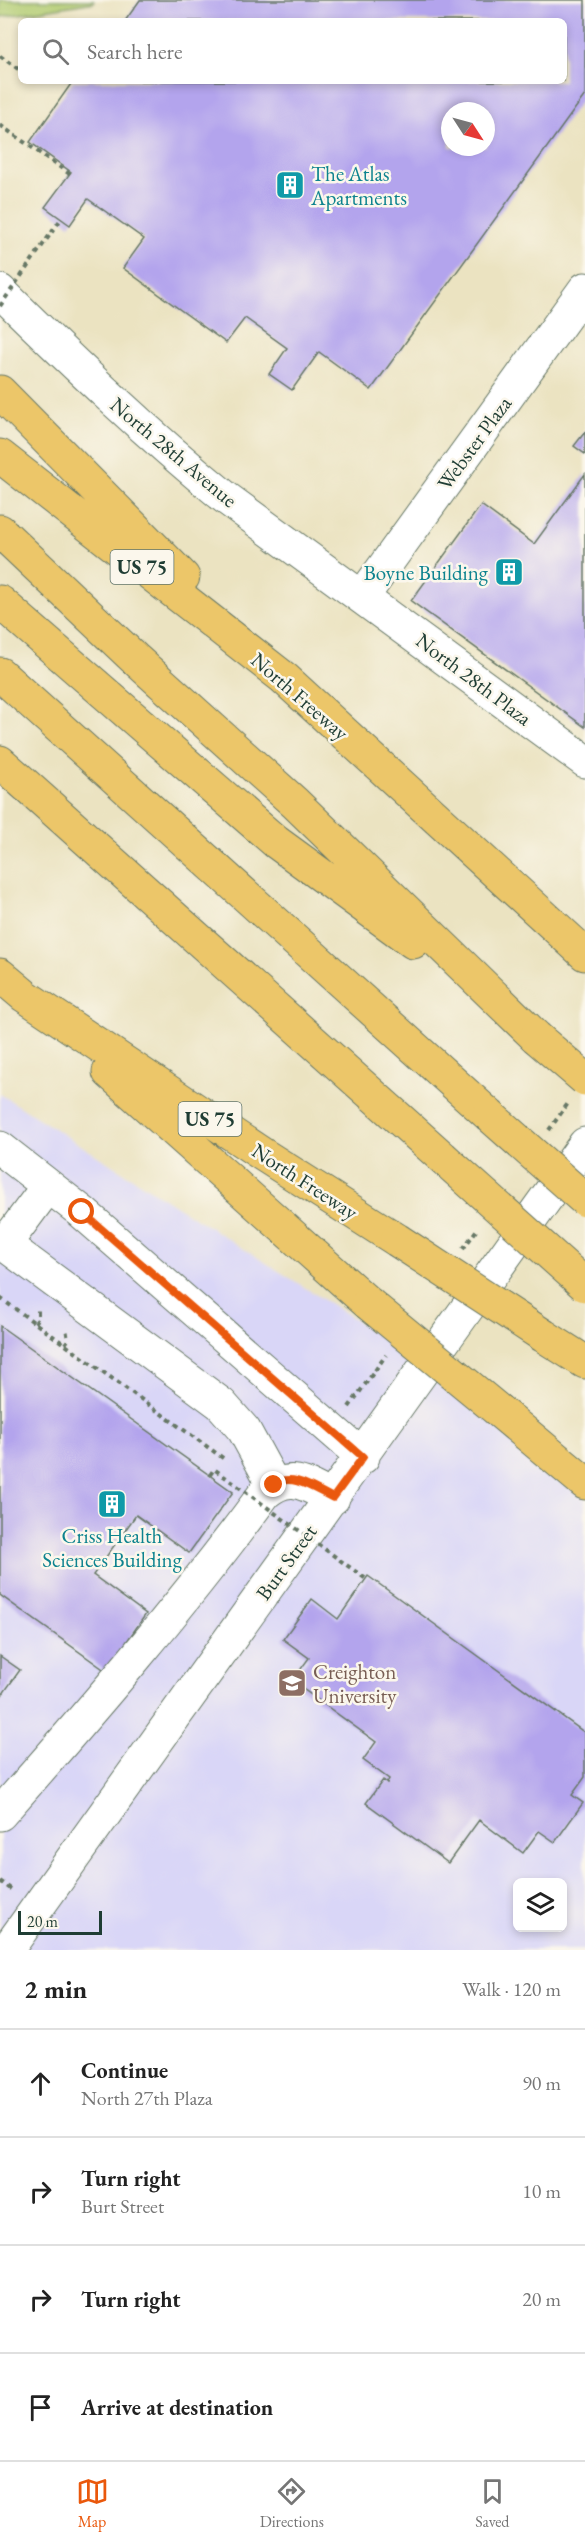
<!DOCTYPE html>
<meta charset="utf-8">
<style>
:root{--surface:#fff;--page:#f2f2f2;--text:#222;--muted:#767676;--line:#e0e0e0;--accent:#ea580c}
body{margin:0;font-family:"EB Garamond",serif;background:var(--page);color:var(--text)}
.controls{position:absolute;right:18px;bottom:18px;display:grid;overflow:hidden;border-radius:9px;box-shadow:0 3px 9px #0003}
.controls button{width:54px;height:54px;display:grid;place-items:center;padding:0;border:0;border-bottom:2px solid var(--line);background:var(--surface);color:var(--text);font:30px sans-serif}
.compass{position:absolute;left:441px;top:102px;width:54px;height:54px;border-radius:50%;background:var(--surface);box-shadow:0 3px 9px #0003;rotate:126deg}
.scale{position:absolute;left:18px;bottom:15px;width:84px;box-sizing:border-box;padding-left:6px;border:3px solid #1f3d34;border-top:0;font-size:16px;line-height:21px;white-space:nowrap;color:#1f3d34;-webkit-text-stroke:4px #fbf7ec;paint-order:stroke}
.stop{position:absolute;width:18px;height:18px;margin:-14px;border:4px solid #ea580c;border-radius:50%;background:#fff}
.stop.end{background:#ea580c;border-color:#fff;box-shadow:0 2px 6px #0008}
.list{margin:0;padding:0;list-style:none}
h2{display:flex;justify-content:space-between;align-items:center;height:78px;margin:0;padding:0 24px;font-size:26px}
h2 small{font-size:20px;font-weight:400;color:var(--muted)}
.list li{display:grid;grid-template-columns:39px 1fr auto;gap:18px;align-items:center;box-sizing:border-box;height:108px;padding:0 24px;border-top:2px solid var(--line)}
.list b{display:block;font-size:22px;white-space:nowrap}
.list p{margin:0;font-size:20px;white-space:nowrap;color:var(--muted)}
.list em{font-size:20px;font-style:normal;color:var(--muted)}
.icon{flex:none;width:33px;height:33px;fill:none;stroke:currentColor;stroke-width:2;stroke-linecap:round;stroke-linejoin:round}
.map{position:relative;flex:none;width:585px;height:1950px;overflow:hidden}
.search{position:absolute;background:var(--surface);box-shadow:0 3px 9px #0003;left:18px;right:18px;top:18px;height:66px;display:flex;align-items:center;gap:15px;box-sizing:border-box;padding:0 21px;border-radius:9px;color:var(--muted);font-size:22px}
.sheet{height:510px;background:var(--surface)}
nav{display:flex;justify-content:space-around;align-items:center;box-sizing:border-box;height:84px;border-top:2px solid var(--line);background:var(--surface);font-size:16px;color:var(--muted)}
nav a{display:grid;justify-items:center;gap:3px}
nav .on{color:var(--accent)}
.map>svg:first-child{display:block}
.built{fill:#d9d6f7;fill-rule:evenodd}
.pitch{fill:#b2cc72;stroke:#688453;stroke-width:1.5}
.building{fill:#b3a4ed;fill-rule:evenodd}
.lines{fill:none;stroke-linecap:round;stroke-linejoin:round}
.minor-casing{stroke:#667765;stroke-width:35}
.highway-casing{stroke:#667765;stroke-width:35}
.path{stroke:#667765;stroke-width:4;stroke-dasharray:4.5 4.5;stroke-linecap:butt}
.minor{stroke:#fff;stroke-width:33}
.highway{stroke:#ecc669;stroke-width:33}
.highway-bridge-casing{stroke:#667765;stroke-width:35;stroke-linecap:butt}
.path-bridge{stroke:#667765;stroke-width:4;stroke-dasharray:4.5 4.5;stroke-linecap:butt}
.highway-bridge{stroke:#ecc669;stroke-width:33}
.route{stroke:#ea580c;stroke-width:8}
.labels{text-anchor:middle;dominant-baseline:central;stroke-width:5;stroke-linejoin:round;paint-order:stroke}
.shield{fill:#fbf7ec;stroke:#61756b;stroke-width:1.5}
.shield-label{font-size:20px;font-weight:bold;fill:#1f3d34}
.culture-label{font-size:21px;fill:#0d838f;stroke:#fbf7ec;text-anchor:start}
.street-label{font-size:21px;fill:#1f3d34;stroke:#fbf7ec}
.education-label{font-size:21px;fill:#785e54;stroke:#fbf7ec;text-anchor:start}
</style>
<div class="map">
<svg width="585" height="1950" viewBox="0 0 585 1950">
<rect width="100%" height="100%" fill="#fbf7ec"/>
<filter id="ink" filterUnits="userSpaceOnUse"><feTurbulence type="fractalNoise" baseFrequency=".0167" numOctaves="2"/><feDisplacementMap in="SourceGraphic" scale="12" xChannelSelector="R" yChannelSelector="G"/><feConvolveMatrix kernelMatrix="1 2 1 2 8 2 1 2 1" color-interpolation-filters="sRGB"/></filter>
<filter id="wash" filterUnits="userSpaceOnUse"><feTurbulence type="fractalNoise" baseFrequency=".008" numOctaves="4" result="noise"/><feDisplacementMap in="SourceGraphic" scale="24" xChannelSelector="R" yChannelSelector="G"/><feGaussianBlur stdDeviation="1.35" result="paint"/><feColorMatrix in="noise" values="0 0 0 0 0 0 0 0 0 0 0 0 0 0 0 0 0 1.4 0 .05"/><feComposite in="paint" operator="in"/></filter>
<g filter="url(#wash)">
<rect width="100%" height="100%" fill="#ebe3c1"/>
<path class="built" d="M0 1094 499 1411 585 1483V1950H0ZM518 1882H562V1928H518Z"/>
<path class="pitch" d="M0 0H94V2L0 17Z"/>
<g id="blocks">
<path class="building" d="M140 0H585V95L371 390 319 352 292 390 269 374 287 348 245 318 226 343 123 268 144 239 88 199 70 225 45 207 71 172 30 142 73 81H564V21H125ZM450 111H486V147H450Z
M585 432V454L574 446Z
M585 474V727L411 601 481 505 534 544Z
M0 1326 233 1492 189 1553 136 1515 93 1575 146 1614 106 1671 0 1595Z
M368 1576 585 1733V1777L572 1795 583 1803 555 1842 539 1831 523 1853 479 1820 448 1863 366 1803 383 1780 387 1783 389 1779 363 1760 376 1742 292 1681 309 1658 283 1639 312 1599 338 1619Z
M0 1656 20 1670 0 1698Z"/>
</g>
</g>
<g filter="url(#ink)">
<use href="#blocks" fill-opacity="0" stroke="#667765" stroke-width="1.5"/>
<g class="lines">
<g class="minor-casing">
<path id="minor" d="M0 291C73 363 146 433 226 498L585 761
M363 596 585 289
M0 1148 82 1212 363 1457
M0 1241 221 1404 244 1430 274 1485
M5 1244 48 1186
M0 1814C92 1710 183 1605 265 1493 291 1471 306 1485 333 1498
M7 1950 585 1144"/>
</g>
<g class="highway-casing">
<path id="highway" d="M0 392 183 577
M0 456 284 678 585 954
M0 531 134 658 295 803 536 1037
M0 602 276 842 413 942
M0 674 489 1115
M0 762 442 1157
M0 975 25 996 262 1154 397 1240
M109 1072 368 1303
M544 1336 585 1362
M499 1411 585 1483"/>
</g>
<path class="path" d="M0 56 21 71
M0 125 71 175
M549 1130 569 1102
M463 1249 478 1228
M0 1298 223 1458
M35 1323 38 1319V1307
M65 1344 68 1340 66 1328
M349 1407 386 1355
M0 1881 12 1890"/>
<use href="#minor" class="minor"/>
<use href="#highway" class="highway"/>
<g class="highway-bridge-casing">
<path id="highway-bridge" d="M536 1037 585 1079
M489 1115 585 1200
M442 1157 585 1285
M397 1240 544 1336
M368 1303 499 1411"/>
</g>
<path class="path-bridge" d="M0 306 61 219
M210 1475 214 1469 366 1579"/>
<use href="#highway-bridge" class="highway-bridge"/>
</g>
</g>
<g class="lines" filter="url(#ink)">
<path class="route" d="M82 1212 363 1457 333 1498C316 1490 291 1471 274 1485"/>
</g>
<defs>
<g id="building-square" transform="scale(1.5)"><rect x="-9" y="-9" width="18" height="18" rx="4" fill="#0f9aa8" stroke="#fbf7ec"/><path d="M-4-6H4V6H1V3H-1V6H-4ZM-2.5-4.3h1.7v1.8h-1.7ZM.8-4.3h1.7v1.8H.8ZM-2.5-1h1.7V.8h-1.7ZM.8-1h1.7V.8H.8Z" fill="#fff"/></g>
<g id="university-square" transform="scale(1.5)"><rect x="-9" y="-9" width="18" height="18" rx="4" fill="#8d6e63" stroke="#fbf7ec"/><path d="M0-5L7-2L0 1L-7-2ZM-4 1L0 2.5L4 1V4Q0 6-4 4Z" fill="#fff"/></g>
</defs>
<g fill-rule="evenodd">
<use href="#building-square" x="290" y="185"/>
<use href="#building-square" x="509" y="572"/>
<use href="#building-square" x="112" y="1504"/>
<use href="#university-square" x="292" y="1683"/>
</g>
<g class="labels">
<g class="shield">
<rect x="110.5" y="550" width="63" height="34" rx="4.5"/>
<rect x="178.5" y="1102" width="63" height="34" rx="4.5"/>
</g>
<g class="shield-label">
<text x="142" y="567">US 75</text>
<text x="210" y="1119">US 75</text>
</g>
<g class="culture-label">
<text x="311" y="173">The Atlas<tspan x="311" dy="24">Apartments</tspan></text>
<text x="488" y="572" text-anchor="end">Boyne Building</text>
<text x="112" y="1535" text-anchor="middle">Criss Health<tspan x="112" dy="24">Sciences Building</tspan></text>
</g>
<g class="street-label">
<text transform="translate(474 443) rotate(-54)">Webster Plaza</text>
<text transform="translate(174 452) rotate(40)">North 28th Avenue</text>
<text transform="translate(474 679) rotate(37)">North 28th Plaza</text>
<text transform="translate(300 696) rotate(41)">North Freeway</text>
<text transform="translate(305 1181) rotate(33)">North Freeway</text>
<text transform="translate(286 1562) rotate(-54)">Burt Street</text>
</g>
<g class="education-label">
<text x="313" y="1671">Creighton<tspan x="313" dy="24">University</tspan></text>
</g>
</g>
</svg>
<div class="controls">
<button><svg class="icon" aria-label="layers" viewBox="0 0 24 24"><path d="M12 4l9 5-9 5-9-5zM3 14l9 5 9-5"/></svg></button>
</div>
<svg class="compass" viewBox="-18 -18 36 36"><path d="M0-13l5 13h-10z" fill="#e53935"/><path d="M0 13l5-13h-10z" fill="#767676"/></svg>
<div class="scale">20 m</div>
<div class="stop" style="left:82px;top:1212px"></div>
<div class="stop end" style="left:274px;top:1485px"></div>
<div class="search"><svg class="icon" aria-label="search" viewBox="0 0 24 24"><circle cx="10" cy="10" r="6"/><path d="M15 15l6 6"/></svg>Search here</div>
</div>
<section class="sheet">
<h2>2 min<small>Walk · 120 m</small></h2>
<ul class="list">
<li><svg class="icon" aria-label="ahead" viewBox="0 0 24 24"><path d="M12 20V5M6 11l6-6 6 6"/></svg><div><b>Continue</b><p>North 27th Plaza</p></div><em>90 m</em></li>
<li><svg class="icon" aria-label="right" viewBox="0 0 24 24"><path d="M7 20v-9h11M14 6l5 5-5 5"/></svg><div><b>Turn right</b><p>Burt Street</p></div><em>10 m</em></li>
<li><svg class="icon" aria-label="right" viewBox="0 0 24 24"><path d="M7 20v-9h11M14 6l5 5-5 5"/></svg><div><b>Turn right</b></div><em>20 m</em></li>
<li><svg class="icon" aria-label="arrive" viewBox="0 0 24 24"><path d="M6 21V4h12l-3 4 3 4H6"/></svg><div><b>Arrive at destination</b></div></li>
</ul>
</section>
<nav>
<a class="on"><svg class="icon" aria-label="map" viewBox="0 0 24 24"><path d="M3 6l6-2 6 2 6-2v14l-6 2-6-2-6 2zM9 4v14M15 6v14"/></svg>Map</a>
<a><svg class="icon" aria-label="directions" viewBox="0 0 24 24"><path d="M12 3l9 9-9 9-9-9zM9 14v-3h6M13 9l2 2-2 2"/></svg>Directions</a>
<a><svg class="icon" aria-label="saved" viewBox="0 0 24 24"><path d="M7 4h10v16l-5-4-5 4z"/></svg>Saved</a>
</nav>
